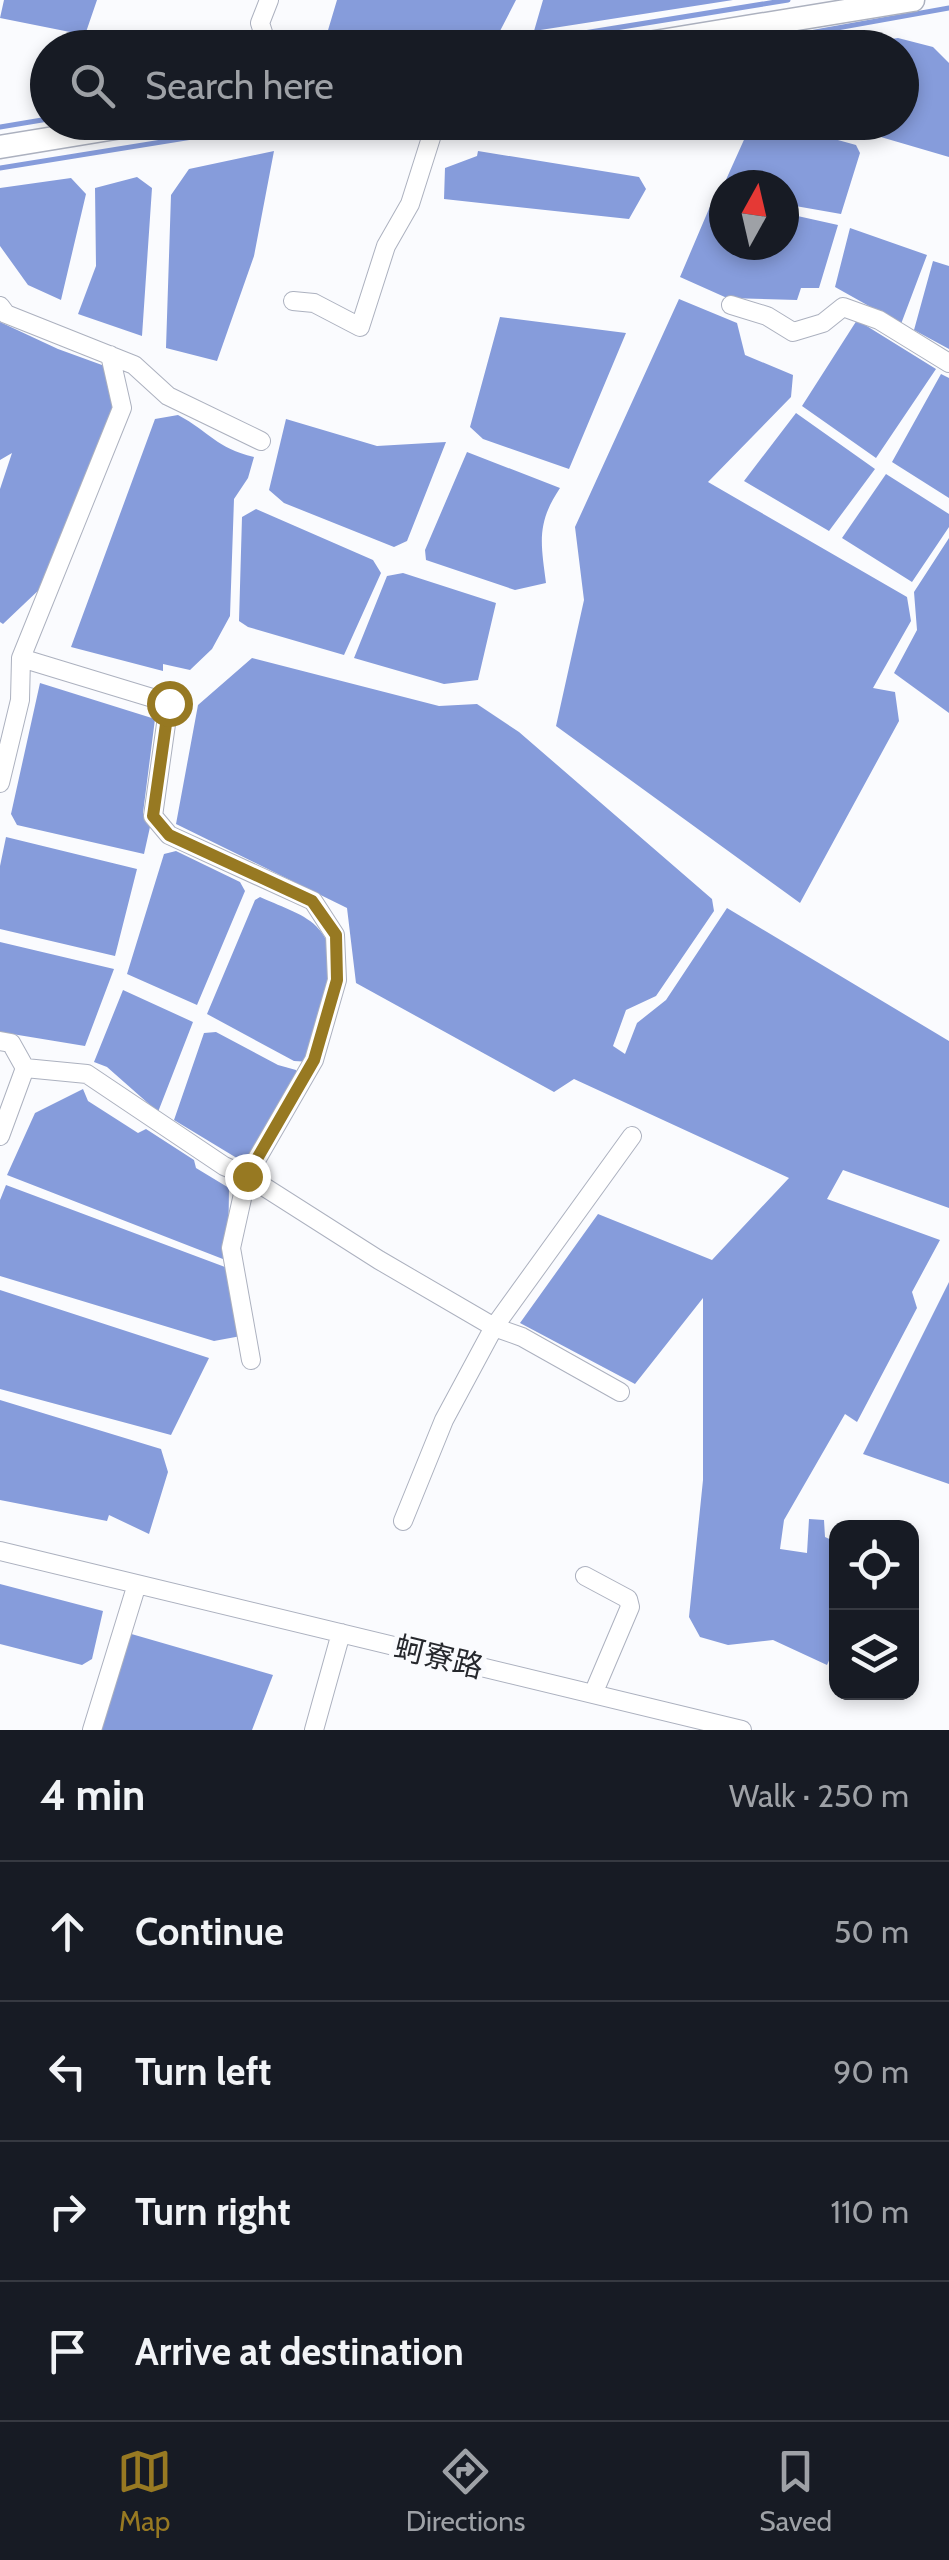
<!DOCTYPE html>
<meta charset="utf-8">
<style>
:root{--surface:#171b24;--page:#20242c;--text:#f1f3f6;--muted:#9ea1a6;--line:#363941;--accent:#977922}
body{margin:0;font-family:Cabin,"Noto Sans TC",sans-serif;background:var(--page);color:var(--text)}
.controls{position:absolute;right:30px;bottom:30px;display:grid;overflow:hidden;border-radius:20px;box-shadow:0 5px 15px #0003}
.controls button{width:90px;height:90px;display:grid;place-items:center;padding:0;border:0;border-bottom:2px solid var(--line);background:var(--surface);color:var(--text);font:50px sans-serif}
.compass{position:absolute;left:709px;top:170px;width:90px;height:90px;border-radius:50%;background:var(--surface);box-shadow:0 5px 15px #0003;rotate:8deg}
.stop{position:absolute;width:30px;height:30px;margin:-22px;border:8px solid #977922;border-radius:50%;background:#fff}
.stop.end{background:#977922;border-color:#fff;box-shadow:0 2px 10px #0008}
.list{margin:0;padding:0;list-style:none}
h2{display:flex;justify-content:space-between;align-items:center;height:130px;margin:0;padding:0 40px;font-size:42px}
h2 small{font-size:32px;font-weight:400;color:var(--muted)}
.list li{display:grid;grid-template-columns:65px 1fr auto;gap:30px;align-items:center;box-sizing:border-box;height:140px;padding:0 40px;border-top:2px solid var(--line)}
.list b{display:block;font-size:38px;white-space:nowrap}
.list em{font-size:32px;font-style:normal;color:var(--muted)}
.icon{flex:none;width:55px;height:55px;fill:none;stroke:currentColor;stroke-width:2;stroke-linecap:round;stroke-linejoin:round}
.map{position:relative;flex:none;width:949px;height:1730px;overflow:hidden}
.search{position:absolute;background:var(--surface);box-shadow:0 5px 15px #0003;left:30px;right:30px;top:30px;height:110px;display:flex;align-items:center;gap:25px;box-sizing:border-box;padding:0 35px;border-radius:55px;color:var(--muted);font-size:38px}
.sheet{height:690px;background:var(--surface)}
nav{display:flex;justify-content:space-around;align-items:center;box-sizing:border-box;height:140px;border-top:2px solid var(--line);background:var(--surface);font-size:28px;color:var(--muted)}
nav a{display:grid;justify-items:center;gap:5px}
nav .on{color:var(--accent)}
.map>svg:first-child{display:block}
.water{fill:#869cdb}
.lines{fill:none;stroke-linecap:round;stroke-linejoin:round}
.stream{stroke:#869cdb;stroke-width:5}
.minor-casing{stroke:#acb1bf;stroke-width:20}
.major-casing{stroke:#acb1bf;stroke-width:25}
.minor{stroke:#fff;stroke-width:18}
.major{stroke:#fff;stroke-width:22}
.route{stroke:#977922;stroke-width:12}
.labels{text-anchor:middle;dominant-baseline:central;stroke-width:10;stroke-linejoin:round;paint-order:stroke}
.street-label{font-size:30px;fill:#26282d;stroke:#fafbfe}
</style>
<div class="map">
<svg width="949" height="1730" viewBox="0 0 949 1730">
<rect width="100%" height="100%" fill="#fafbfe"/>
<path class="water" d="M4 0H97L85 35 0 18Z
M337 0H516L500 31 415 47H323Z
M543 0H733L534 31Z
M898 38 933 47 949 63V157L833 123 902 122V48L836 47Z
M752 122 792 127 806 138 827 137 856 145 860 153 841 214 784 204V185H724V194L720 193Z
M274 151 254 256 217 361 166 348 171 195 189 169Z
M478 151 639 177 646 189 629 219 444 199 445 168 477 156Z
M137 177 152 188 142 336 78 314 96 266 95 188Z
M71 178 86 194 61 300 28 285 0 246V188Z
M714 197 724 199V245H784V213L838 225 819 288H801L797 300 727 298 680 277Z
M850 228 927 255 901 324 835 287Z
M933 261 949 266V349L914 330Z
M679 299 737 323 745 355 793 375 791 397 708 482 907 597 911 621 873 688 895 692 899 721 800 903 556 726 584 600 575 527Z
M500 317 626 333 569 469 483 439 470 427Z
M857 320 936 369 876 458 802 406Z
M0 322 58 349 113 369 122 406 43 586 3 624 0 622V489L12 453 0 460Z
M941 374 949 378V498L892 462Z
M796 413 875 469 829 531 744 481Z
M178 415C210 432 216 448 254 457L248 478 234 499 230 616 212 649 190 670 163 664V671L71 647 155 419Z
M286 419 377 446 446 442 407 541 394 547 284 503 269 490Z
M467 452 560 488C536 524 541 543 546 583L515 590 426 560 425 550Z
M886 474 949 514V527L912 582 842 538Z
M256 509 373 560 381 573 344 655 248 627 239 621 242 517Z
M949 538V713L894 673 917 630 914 592Z
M403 573 496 603 478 680 444 684 354 658 387 576Z
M252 658 439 706 477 704 519 732 712 899 714 911 656 996 626 1010 613 1046 625 1054 637 1023 666 1000 727 908 949 1041V1208L843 1170 827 1199 940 1240 912 1292 917 1308 857 1422 845 1414 784 1520 780 1549 807 1553 809 1519 824 1520 825 1537 836 1542V1645L827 1665 773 1640 728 1645 700 1637 689 1617 703 1480V1298L635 1384 520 1323 598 1214 712 1260 789 1178 574 1079 554 1092 356 983 347 908 176 824 198 705Z
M40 683 155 719 143 813 150 827 144 854 17 825 11 814Z
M6 837 137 869 115 956 0 929V866Z
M176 851 240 882 245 891 197 1005 127 974 164 854Z
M260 897C277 905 303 913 316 926 351 961 322 1022 311 1062L294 1061 207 1014 255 900Z
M0 942 114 969 85 1046 0 1032Z
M123 990 193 1022 158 1112 107 1067 94 1062Z
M216 1032 278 1065 296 1070 300 1077 245 1163 174 1120 204 1033Z
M83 1089 88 1101 138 1133 146 1129 194 1160 196 1168 229 1188 228 1261 7 1175 35 1113Z
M6 1185 225 1267 241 1336 214 1341 0 1276V1200Z
M949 1282V1484L863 1454Z
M0 1290 209 1358 171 1435 0 1389Z
M0 1400 161 1449 168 1472 149 1534 109 1515 107 1521 0 1500Z
M0 1584 103 1611 92 1659 82 1665 0 1644Z
M128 1633 273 1675 252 1730H100Z"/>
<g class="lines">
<path class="stream" d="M492 48 788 0
M726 48 949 8
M0 127 48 119
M0 168 286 122"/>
<g class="minor-casing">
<path id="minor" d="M268 48 260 23 269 0
M293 301 314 303 360 327 386 246 410 204 436 122
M731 305 767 316 793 332 823 323 843 307 879 320 949 363
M0 306 6 314 134 365 168 396 261 441
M110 355 122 408 21 658 169 703 153 816 169 835 313 901 335 935 337 980 314 1060 247 1176 231 1248 251 1360
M0 783 20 700 21 658
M0 1041 11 1043 25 1068
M0 1136 25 1068 87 1074 224 1166 247 1176 379 1260 494 1327 522 1337 620 1392
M403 1521 444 1420 494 1327 632 1136
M0 1551 742 1730
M585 1576 628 1599 630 1607 593 1694
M92 1730 137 1584
M314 1730 341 1633"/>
</g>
<g class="major-casing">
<path id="major" d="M618 48 913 0
M0 147 152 122"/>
</g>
<use href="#minor" class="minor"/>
<use href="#major" class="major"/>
</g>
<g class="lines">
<path class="route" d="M169 703 153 816 169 835 312 901 336 935 337 980 314 1060 247 1176"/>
</g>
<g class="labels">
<g class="street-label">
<text transform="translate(439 1657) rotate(14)">蚵寮路</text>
</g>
</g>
</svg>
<div class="controls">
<button><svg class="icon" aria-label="locate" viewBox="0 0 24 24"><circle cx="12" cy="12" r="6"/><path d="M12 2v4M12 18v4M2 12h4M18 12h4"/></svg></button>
<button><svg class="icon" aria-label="layers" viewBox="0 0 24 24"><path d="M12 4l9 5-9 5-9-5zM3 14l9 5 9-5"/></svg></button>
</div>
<svg class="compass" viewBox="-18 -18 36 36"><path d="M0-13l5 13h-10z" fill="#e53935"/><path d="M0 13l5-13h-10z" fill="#9ea1a6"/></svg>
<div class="stop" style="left:169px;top:703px"></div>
<div class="stop end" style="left:247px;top:1176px"></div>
<div class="search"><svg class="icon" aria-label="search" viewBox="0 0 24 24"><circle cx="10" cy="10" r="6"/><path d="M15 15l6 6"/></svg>Search here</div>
</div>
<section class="sheet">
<h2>4 min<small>Walk · 250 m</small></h2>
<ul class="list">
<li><svg class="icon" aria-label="ahead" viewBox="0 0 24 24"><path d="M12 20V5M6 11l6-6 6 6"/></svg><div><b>Continue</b></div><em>50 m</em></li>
<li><svg class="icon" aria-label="left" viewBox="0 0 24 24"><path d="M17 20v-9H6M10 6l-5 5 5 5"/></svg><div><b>Turn left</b></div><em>90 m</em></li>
<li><svg class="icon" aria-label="right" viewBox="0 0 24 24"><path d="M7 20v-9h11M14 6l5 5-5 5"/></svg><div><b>Turn right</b></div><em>110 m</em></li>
<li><svg class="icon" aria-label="arrive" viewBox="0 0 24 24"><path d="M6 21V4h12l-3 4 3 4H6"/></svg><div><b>Arrive at destination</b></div></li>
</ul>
</section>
<nav>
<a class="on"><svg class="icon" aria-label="map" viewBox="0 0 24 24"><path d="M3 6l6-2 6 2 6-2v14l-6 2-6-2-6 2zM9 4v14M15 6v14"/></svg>Map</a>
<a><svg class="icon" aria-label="directions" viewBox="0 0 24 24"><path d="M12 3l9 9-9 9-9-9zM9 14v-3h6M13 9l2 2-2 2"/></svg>Directions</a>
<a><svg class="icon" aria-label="saved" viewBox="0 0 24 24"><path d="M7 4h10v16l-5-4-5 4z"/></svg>Saved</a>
</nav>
